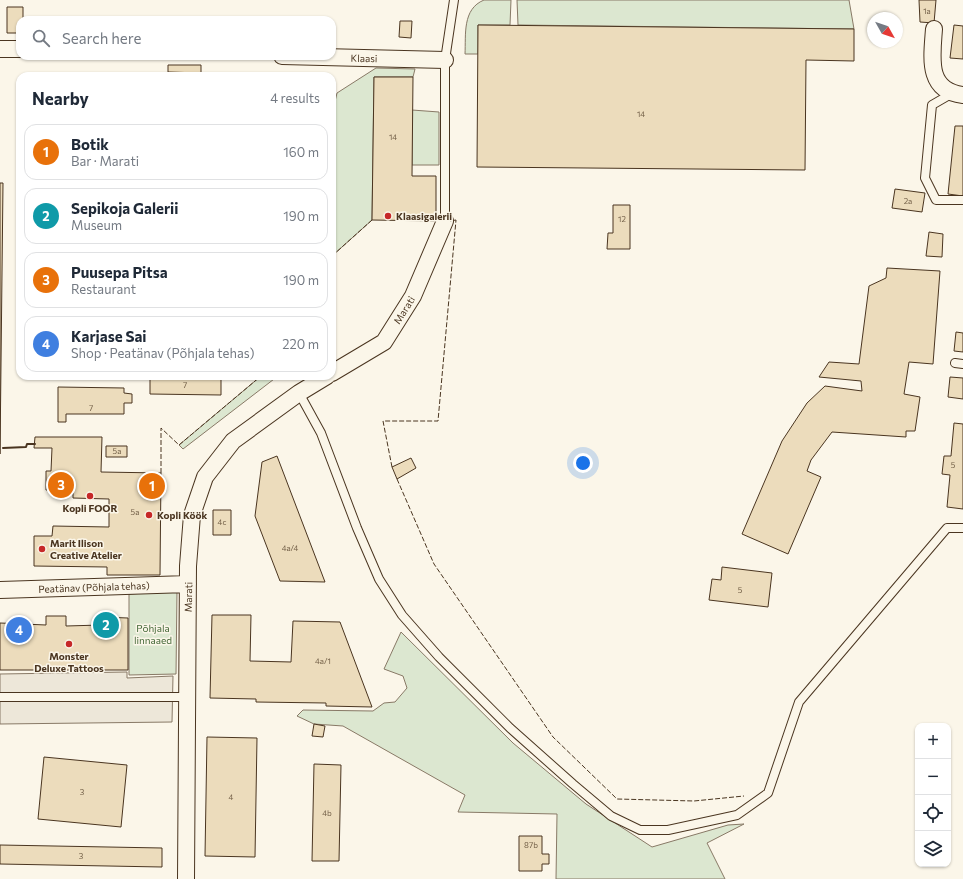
<!DOCTYPE html>
<meta charset="utf-8">
<style>
:root{--surface:#fff;--page:#f6f6f7;--text:#1f2937;--muted:#747a83;--line:#e0e1e3;--accent:#111827}
body{margin:0;font-family:Commissioner,sans-serif;background:var(--page);color:var(--text)}
.controls{position:absolute;right:12px;bottom:12px;display:grid;overflow:hidden;border-radius:8px;box-shadow:0 1px 3px #0004}
.controls button{width:36px;height:36px;display:grid;place-items:center;padding:0;border:0;border-bottom:1px solid var(--line);background:var(--surface);color:var(--text);font:20px sans-serif}
.compass{position:absolute;left:867px;top:12px;width:36px;height:36px;border-radius:50%;background:var(--surface);box-shadow:0 1px 3px #0004;rotate:130deg}
.you{position:absolute;left:583px;top:463px;width:14px;height:14px;margin:-10px;border:3px solid #fff;border-radius:50%;background:#1a73e8;box-shadow:0 0 0 6px #1a73e833}
.badge{display:grid;place-items:center;width:26px;height:26px;border-radius:50%;background:var(--accent);color:#fff;font-size:13px;font-weight:700}
.pin{position:absolute;translate:-50% -50%;border:2px solid #fff;box-shadow:0 1px 4px #0006}
.list{margin:0;padding:0;list-style:none}
h2{display:flex;justify-content:space-between;align-items:center;height:52px;margin:0;padding:0 16px;font-size:17px}
h2 small{font-size:13px;font-weight:400;color:var(--muted)}
.list li{display:grid;grid-template-columns:26px 1fr auto;gap:12px;align-items:center;box-sizing:border-box;height:56px;margin:0 8px 8px;padding:0 8px;border:1px solid var(--line);border-radius:12px}
.list b{display:block;font-size:15px;white-space:nowrap}
.list p{margin:0;font-size:13px;white-space:nowrap;color:var(--muted)}
.list em{font-size:13px;font-style:normal;color:var(--muted)}
.icon{flex:none;width:22px;height:22px;fill:none;stroke:currentColor;stroke-width:2;stroke-linecap:round;stroke-linejoin:round}
.map{position:relative;flex:none;width:963px;height:879px;overflow:hidden}
.search{position:absolute;background:var(--surface);box-shadow:0 1px 3px #0004;left:16px;top:16px;width:320px;height:44px;display:flex;align-items:center;gap:10px;box-sizing:border-box;padding:0 14px;border-radius:12px;color:var(--muted);font-size:15px}
.panel{position:absolute;background:var(--surface);box-shadow:0 1px 3px #0004;left:16px;top:72px;width:320px;height:308px;border-radius:12px}
.map>svg:first-child{display:block}
.green{fill:#dce7d0;stroke:#887966}
.parking{fill:#ede7d9;stroke:#887966}
.building{fill:#ecdcbc;stroke:#4a3520}
.lines{fill:none;stroke-linecap:round;stroke-linejoin:round}
.lane-casing{stroke:#4a3520;stroke-width:10}
.street-casing{stroke:#4a3520;stroke-width:18}
.lane{stroke:#fbf6e9;stroke-width:8}
.street{stroke:#fbf6e9;stroke-width:16}
.fence{stroke:#4a3520;stroke-width:1;stroke-dasharray:5 2;stroke-linecap:butt}
.wall{stroke:#4a3520;stroke-width:2}
.poi-dot{fill:#c62828;stroke:#fbf6e9;stroke-width:1.5}
.labels{text-anchor:middle;dominant-baseline:central;stroke-width:3;stroke-linejoin:round;paint-order:stroke}
.number-label{font-size:8px;fill:#725f47}
.street-label{font-size:10px;fill:#4a3520;stroke:#fbf6e9}
.poi-label{font-size:10px;font-weight:bold;fill:#4a3520;stroke:#fbf6e9;text-anchor:start}
.park-label{font-size:10px;fill:#436837;stroke:#fbf6e9}
</style>
<div class="map">
<svg width="963" height="879" viewBox="0 0 963 879">
<rect width="100%" height="100%" fill="#fbf6e9"/>
<path class="green" d="M484 0H511L510 25H478V54H465C466 35 462 9 484 0Z
M517 0H849L854 29 518 25Z
M376 68 415 69 413 77H374L372 220 332 256V114L337 93Z
M412 110 439 112V165H412Z
M261 376H278L183 449 179 445Z
M177 591 176 674 129 675V594Z
M401 632 513 743 586 804 652 847 728 825 744 824 707 843 725 879H556L557 814 458 812 465 795 343 726 314 724 297 716 303 710 373 711 384 703 395 702 407 688 403 676 384 669Z"/>
<path class="parking" d="M127 672V678L173 676 172 722 0 724V674Z"/>
<path class="building" d="M919 0H936L934 23 920 22Z
M7 7H23V20H20V33H7Z
M400 21H412L411 38 399 37Z
M478 25 854 29V61L806 60 805 170 477 167Z
M954 25 963 26V59L950 58Z
M168 65H201V73L168 72Z
M374 77H413L412 176H436V221L372 220Z
M955 126H963V196L948 194Z
M0 183H3L0 454Z
M895 189 925 193 922 212 892 208Z
M613 205H630V249H607L608 233H613Z
M929 232 943 234 942 257 926 256Z
M887 268 940 271 933 364 909 362 904 394 920 397 915 431H906V437L832 432 811 460 807 471 821 477 788 554 742 534 782 441 807 403 825 386 862 391 861 381 819 377 829 362 859 364 869 286 886 278Z
M956 332 963 333V352L954 351Z
M150 376H221V395L150 394Z
M950 377 963 378V399L948 397Z
M58 387 124 388V393L132 394V403H124V414H66V422H58Z
M954 423 963 424V509L947 507 950 475 942 474 944 456H951Z
M35 437H102L101 472 161 473 160 575H107V567L34 566V536H52L53 526 109 527V499L73 498V490H46V471H51L52 448H34Z
M106 446H127V457H106Z
M277 456 325 582 280 581 255 516 262 462Z
M411 458 416 468 397 479 392 467Z
M213 510H231V535H213Z
M722 567 772 573 768 607 709 600 712 579 721 580Z
M212 615H251L250 661 291 662 293 621 340 622 372 707 326 706V703L256 702V699L210 698Z
M46 616H66V626L101 625V617L128 618V670H0V623L46 625Z
M314 724 325 726 323 737 312 736Z
M207 737 257 738 255 857 205 856Z
M44 757 127 765 121 827 38 819Z
M314 764 341 765 339 861H312Z
M519 836H542V854H549V864H542V871H519Z
M0 845 162 848V867L0 864Z"/>
<g class="lines">
<g class="lane-casing">
<path id="lane" d="M951 94 932 105 925 178 936 200H963
M445 221V60L454 0
M955 363 963 364
M299 393 321 433 357 528 379 579 402 615 439 657 510 728 573 784 611 816 640 830H668L737 815 768 793 799 702 947 528H963
M0 697H187"/>
</g>
<g class="street-casing">
<path id="street" d="M934 29C932 57 926 91 963 95
M0 49H20
M282 56 445 60
M332 373 384 342 413 296 445 221
M0 590 188 584
M186 879 188 566 192 515 205 477 233 441 299 393 327 376"/>
</g>
<use href="#lane" class="lane"/>
<use href="#street" class="street"/>
<path class="fence" d="M332 256 372 220
M392 467 383 421H438L456 220 450 221
M161 473V428L179 445 261 376
M397 479 434 564 553 737 617 799 694 801 744 796"/>
<path class="wall" d="M3 448 26 447 27 444H35"/>
</g>
<g class="poi-dot">
<circle cx="388" cy="216" r="4"/>
<circle cx="90" cy="496" r="4"/>
<circle cx="149" cy="515" r="4"/>
<circle cx="42" cy="549" r="4"/>
<circle cx="69" cy="644" r="4"/>
</g>
<g class="labels">
<g class="number-label">
<text x="927" y="11">1a</text>
<text x="641" y="114">14</text>
<text x="393" y="137">14</text>
<text x="908" y="201">2a</text>
<text x="622" y="219">12</text>
<text x="185" y="385">7</text>
<text x="91" y="408">7</text>
<text x="117" y="451">5a</text>
<text x="953" y="465">5</text>
<text x="135" y="512">5a</text>
<text x="222" y="522">4c</text>
<text x="290" y="548">4a/4</text>
<text x="740" y="590">5</text>
<text x="323" y="661">4a/1</text>
<text x="82" y="792">3</text>
<text x="231" y="797">4</text>
<text x="327" y="813">4b</text>
<text x="531" y="845">87b</text>
<text x="81" y="856">3</text>
</g>
<g class="street-label">
<text transform="translate(364 58) rotate(1)">Klaasi</text>
<text transform="translate(404 310) rotate(-58)">Marati</text>
<text transform="translate(94 587) rotate(-2)">Peatänav (Põhjala tehas)</text>
<text transform="translate(188 597) rotate(-89)">Marati</text>
</g>
<g class="poi-label">
<text x="396" y="216">Klaasigalerii</text>
<text x="90" y="508" text-anchor="middle">Kopli FOOR</text>
<text x="157" y="515">Kopli Köök</text>
<text x="50" y="543">Marit Ilison<tspan x="50" dy="12">Creative Atelier</tspan></text>
<text x="69" y="656" text-anchor="middle">Monster<tspan x="69" dy="12">Deluxe Tattoos</tspan></text>
</g>
<g class="park-label">
<text x="153" y="628">Põhjala<tspan x="153" dy="12">linnaaed</tspan></text>
</g>
</g>
</svg>
<div class="controls">
<button>+</button>
<button>−</button>
<button><svg class="icon" aria-label="locate" viewBox="0 0 24 24"><circle cx="12" cy="12" r="6"/><path d="M12 2v4M12 18v4M2 12h4M18 12h4"/></svg></button>
<button><svg class="icon" aria-label="layers" viewBox="0 0 24 24"><path d="M12 4l9 5-9 5-9-5zM3 14l9 5 9-5"/></svg></button>
</div>
<svg class="compass" viewBox="-18 -18 36 36"><path d="M0-13l5 13h-10z" fill="#e53935"/><path d="M0 13l5-13h-10z" fill="#747a83"/></svg>
<div class="you"></div>
<div class="pin badge" style="left:152px;top:486px;background:#e8710a">1</div>
<div class="pin badge" style="left:106px;top:625px;background:#0f9aa8">2</div>
<div class="pin badge" style="left:61px;top:485px;background:#e8710a">3</div>
<div class="pin badge" style="left:19px;top:630px;background:#3f7fe0">4</div>
<div class="search"><svg class="icon" aria-label="search" viewBox="0 0 24 24"><circle cx="10" cy="10" r="6"/><path d="M15 15l6 6"/></svg>Search here</div>
<section class="panel">
<h2>Nearby<small>4 results</small></h2>
<ul class="list">
<li><span class="badge" style="background:#e8710a">1</span><div><b>Botik</b><p>Bar · Marati</p></div><em>160 m</em></li>
<li><span class="badge" style="background:#0f9aa8">2</span><div><b>Sepikoja Galerii</b><p>Museum</p></div><em>190 m</em></li>
<li><span class="badge" style="background:#e8710a">3</span><div><b>Puusepa Pitsa</b><p>Restaurant</p></div><em>190 m</em></li>
<li><span class="badge" style="background:#3f7fe0">4</span><div><b>Karjase Sai</b><p>Shop · Peatänav (Põhjala tehas)</p></div><em>220 m</em></li>
</ul>
</section>
</div>
